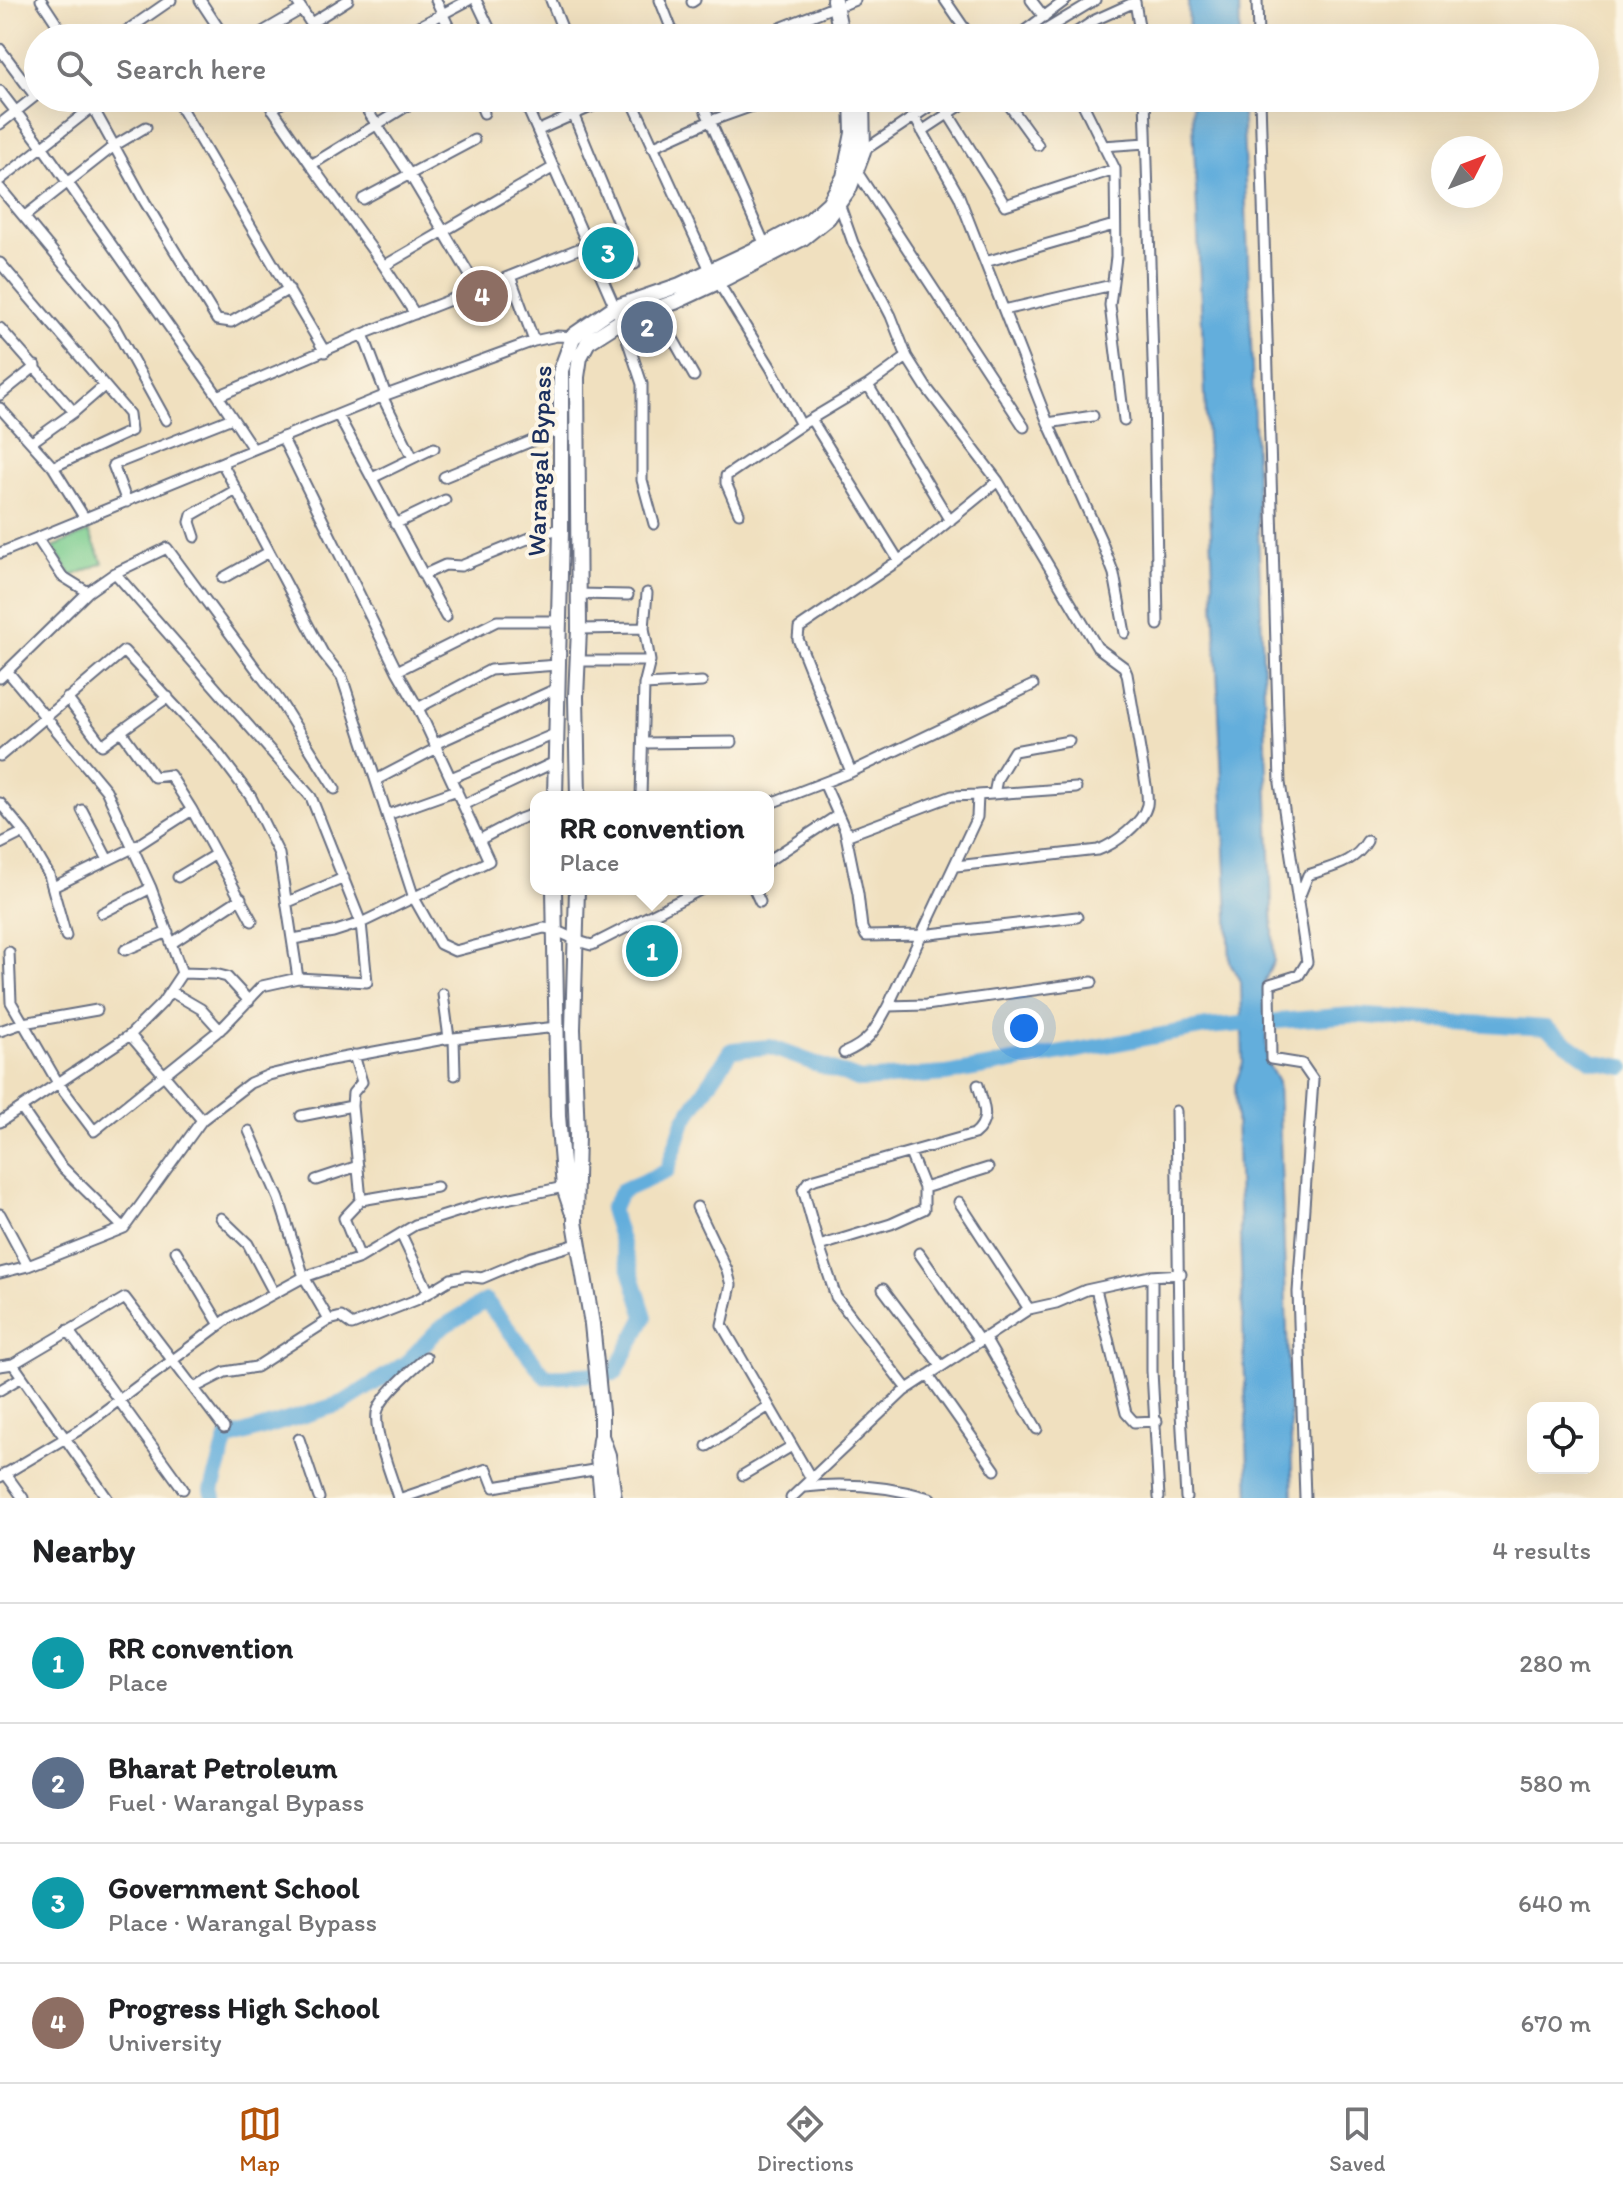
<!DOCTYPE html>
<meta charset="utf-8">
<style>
:root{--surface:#fff;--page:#f6f6f6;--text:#202124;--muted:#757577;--line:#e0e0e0;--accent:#b45309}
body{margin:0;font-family:Itim,sans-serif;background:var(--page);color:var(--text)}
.controls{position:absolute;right:24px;bottom:24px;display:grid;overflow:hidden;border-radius:16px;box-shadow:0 8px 32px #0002}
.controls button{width:72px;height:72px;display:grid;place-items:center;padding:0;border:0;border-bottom:2px solid var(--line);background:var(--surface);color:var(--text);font:40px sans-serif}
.compass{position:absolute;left:1431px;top:136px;width:72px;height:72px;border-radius:50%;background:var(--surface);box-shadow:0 8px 32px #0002;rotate:48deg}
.you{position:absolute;left:1024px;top:1028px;width:28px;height:28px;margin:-20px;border:6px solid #fff;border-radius:50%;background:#1a73e8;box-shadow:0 0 0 12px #1a73e833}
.badge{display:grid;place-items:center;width:52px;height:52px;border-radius:50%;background:var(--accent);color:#fff;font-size:26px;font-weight:700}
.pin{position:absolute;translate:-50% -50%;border:4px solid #fff;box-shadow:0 2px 8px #0006}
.popup{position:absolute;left:530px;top:791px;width:244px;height:104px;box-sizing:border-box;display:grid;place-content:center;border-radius:16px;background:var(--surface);filter:drop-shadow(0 2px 6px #0005);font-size:26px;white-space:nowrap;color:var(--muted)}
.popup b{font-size:30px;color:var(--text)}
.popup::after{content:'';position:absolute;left:50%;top:100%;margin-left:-16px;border:16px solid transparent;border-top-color:var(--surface)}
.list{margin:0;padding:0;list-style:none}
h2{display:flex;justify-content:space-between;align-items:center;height:104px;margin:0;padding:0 32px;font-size:34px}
h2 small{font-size:26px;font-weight:400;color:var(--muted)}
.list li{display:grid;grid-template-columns:52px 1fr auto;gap:24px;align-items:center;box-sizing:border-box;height:120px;padding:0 32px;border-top:2px solid var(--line)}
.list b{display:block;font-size:30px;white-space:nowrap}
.list p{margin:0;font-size:26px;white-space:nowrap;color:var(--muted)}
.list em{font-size:26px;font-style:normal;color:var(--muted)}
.icon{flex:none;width:44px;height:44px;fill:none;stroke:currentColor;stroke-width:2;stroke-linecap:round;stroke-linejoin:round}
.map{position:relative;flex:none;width:1623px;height:1498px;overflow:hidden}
.search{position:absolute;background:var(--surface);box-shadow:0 8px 32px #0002;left:24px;right:24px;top:24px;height:88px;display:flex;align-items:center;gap:20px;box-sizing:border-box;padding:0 28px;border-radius:44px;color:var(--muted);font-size:30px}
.sheet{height:584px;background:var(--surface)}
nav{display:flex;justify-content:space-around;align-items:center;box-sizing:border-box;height:112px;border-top:2px solid var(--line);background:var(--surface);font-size:22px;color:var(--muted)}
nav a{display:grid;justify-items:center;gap:4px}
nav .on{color:var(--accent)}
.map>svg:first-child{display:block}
.green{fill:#7acd8f;stroke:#4a7e76;stroke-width:2}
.water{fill:#64aedc;stroke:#406e9d;stroke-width:2}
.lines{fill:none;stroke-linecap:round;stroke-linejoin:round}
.river{stroke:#64aedc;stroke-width:16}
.minor-casing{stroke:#666d80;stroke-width:13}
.secondary-casing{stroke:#666d80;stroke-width:18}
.minor{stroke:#fff;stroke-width:9}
.secondary{stroke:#fff;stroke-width:14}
.labels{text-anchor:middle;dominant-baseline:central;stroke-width:8;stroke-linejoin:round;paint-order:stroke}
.street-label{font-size:26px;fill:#1b2f5e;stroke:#fcf5e5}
</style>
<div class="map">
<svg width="1623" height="1498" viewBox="0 0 1623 1498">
<rect width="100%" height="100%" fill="#fcf5e5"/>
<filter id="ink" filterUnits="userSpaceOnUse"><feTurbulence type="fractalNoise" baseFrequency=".0125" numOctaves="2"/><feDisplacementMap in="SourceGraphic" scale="16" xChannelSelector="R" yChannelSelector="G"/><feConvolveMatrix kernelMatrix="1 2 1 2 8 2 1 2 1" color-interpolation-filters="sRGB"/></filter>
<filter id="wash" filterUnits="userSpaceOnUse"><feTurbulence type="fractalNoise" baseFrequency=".006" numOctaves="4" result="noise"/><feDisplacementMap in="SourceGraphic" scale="32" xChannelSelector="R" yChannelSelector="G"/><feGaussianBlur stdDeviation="1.8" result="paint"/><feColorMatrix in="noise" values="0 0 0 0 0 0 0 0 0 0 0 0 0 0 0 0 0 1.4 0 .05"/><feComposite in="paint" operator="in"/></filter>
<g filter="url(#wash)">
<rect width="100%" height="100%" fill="#f0e0bf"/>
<path class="green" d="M89 532 103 563 72 576 53 547Z"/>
<path class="water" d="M1188 0H1239L1240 38H1189Z
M1192 98H1242L1274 961 1264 982 1267 1062 1278 1082 1293 1498H1249L1235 1085 1243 1063 1241 983 1230 963Z"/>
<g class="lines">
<path class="river" d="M214 1498 212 1490 227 1439 343 1403 406 1363 439 1329 486 1301 546 1377 615 1373 645 1317 611 1209 622 1191 667 1171 684 1121 732 1050 770 1047 860 1080 946 1074 1206 1027 1352 1015 1546 1028 1592 1061 1623 1067"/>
</g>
</g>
<g filter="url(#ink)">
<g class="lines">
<g class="minor-casing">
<path id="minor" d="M41 0 66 38
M200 0 225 38
M296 0 320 38
M436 0 454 38
M476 0 494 38
M551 0 566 38
M660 0 675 38
M945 0 971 38
M1031 0 1044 17
M1257 0 1258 38
M692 2 695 0
M845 4 855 0
M311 23 348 0
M887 34 889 38
M116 38 171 0
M252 38 302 9
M397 38 469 0
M755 38 836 6
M1015 38 1066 0
M1032 38 1095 0
M1068 38 1095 20 1135 2 1141 38
M0 49 35 96
M0 91 42 146 218 396 253 449
M90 98 92 106 145 202 217 320 231 322 289 289
M175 98 325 352
M265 98 311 165 420 98
M359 98 410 175 478 289 588 245
M478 98 484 113
M523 98 621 321 642 384V480L654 524
M631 98 710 270
M700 98 765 245
M1004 98 1038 145
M1080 98 1115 169 1116 257 1110 305 1124 420
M1145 98 1154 392 1158 625
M1260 98 1280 783 1307 962 1299 975 1270 984 1271 1059 1302 1064 1313 1080 1298 1292 1305 1498
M939 99 1005 205 1115 169
M272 109 290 98
M574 116 635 264
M915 118 959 196 1048 423 1101 540 1114 574 1125 633
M0 124 38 94
M539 130 611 98
M922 131 972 98
M1103 146 1146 143
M652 147 710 121 775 98
M860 153 942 98
M311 165 384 266 415 314
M857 172 1024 427
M0 180 104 98
M0 188 113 324 166 420
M363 199 474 140
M839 203 853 243 891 316 907 357 926 387 998 481 1097 647 1124 667 1127 674 1146 785C1147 792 1148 799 1147 805 1143 823 1115 844 1098 850L956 866
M25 216 114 146 146 127
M985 262 1114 225
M0 263 129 414 131 431 53 467
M384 266 554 167
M510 276 534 341
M718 282 771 368 801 425 868 385 907 357
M655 307 694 376
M1004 310 1112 285
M0 328 74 412
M363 334 386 395
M868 385 950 521
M0 395 36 366
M218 396 363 334 478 289
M382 396 413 458
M0 408 53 467 84 517
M338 415 446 617
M811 419 899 561
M1048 423 1093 416
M282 437 397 671 418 708 489 861 361 923 333 932 293 939
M32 442 74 412 104 386
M222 463 323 653 342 677 414 898 440 944 455 951 544 928C560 929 574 942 592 945L702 889
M444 477 561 429
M372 478 434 448
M127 502 113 465 232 418
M739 513 726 483V476L801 425
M395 524 445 500
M195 537 190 522 192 515 236 490
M37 538 62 576 88 592
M0 553 386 395 534 341 557 336 578 337
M423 575 445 565 461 566 542 533 561 529
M223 578 269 552
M578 594 628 595
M579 629 644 628
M578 661H650
M397 671 497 621H559
M0 678 88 592 115 573 167 548 279 700 335 789
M644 685 650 661 644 628 647 593
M67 698 102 745 121 731 154 777 170 775 192 810 252 921
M418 708 490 670 558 665
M121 731 168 697
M643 743 732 742
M435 744 558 688
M0 756 124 651 214 748 251 797 279 854 298 978
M851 772 798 639 799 628 911 552 998 481
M451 778 555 734
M376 780 437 748
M824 783 845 830 851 834 952 796 978 795 977 817 888 1006 926 1005 1092 982
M994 794 997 779 1014 751 1069 741
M978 795 1076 788
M641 797 644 685 702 682
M0 803 24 832 49 875 66 936
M768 804 851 772 1033 685
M463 805 555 762
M82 810 108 860
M387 815 457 790
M845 830 858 894 862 928 866 936 922 935 1077 917
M479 840 517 820 536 813
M0 844 24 832
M768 861 838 815
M178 877 216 854
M53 887 133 848 192 810
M754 889 760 902
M1298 900 1308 875C1331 867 1355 863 1367 841
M288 902 344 878
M102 913 151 888
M172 943 241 898
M125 950 168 932
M9 952 11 1002 58 1083 94 1131 223 1027 262 986 298 978 367 982 361 923 311 797 115 573
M182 973 215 974 227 977 249 1001
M170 991 201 1009 220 1030
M443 994 449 1038
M0 1031 23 1023 97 1010
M130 1035 202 1120
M454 1038 455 1075
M844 1053C870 1042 875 1030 888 1006
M352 1106 353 1093 362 1082 354 1055
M21 1108 61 1166 124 1228
M1176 1111 1180 1395 1186 1498
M301 1116 352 1106 361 1200 344 1218 360 1258
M0 1122 130 1035 162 1003 182 973 151 888 106 790 8 672
M316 1180 358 1166
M924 1188 988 1168
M361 1200 437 1187
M959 1202 1029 1309
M697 1207 727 1270 731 1285 722 1325 812 1480
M0 1214 28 1266
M221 1218 248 1244 274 1293
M401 1234 429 1293
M819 1246 803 1189 808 1182 815 1179 974 1134C992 1120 983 1104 978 1085
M176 1251 220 1325
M919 1253 979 1340
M0 1273 28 1266 124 1228 202 1120 250 1083 269 1075 331 1060 444 1039 557 1027
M1152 1276V1371L1159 1498
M883 1289 941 1366
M1096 1289 1126 1413 1134 1422 1157 1421
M329 1320 341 1317 352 1325 416 1300 451 1279 467 1276 482 1278 532 1257 577 1244
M68 1330 183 1489
M984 1337 1037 1429
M13 1364 107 1498
M0 1366 13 1364 125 1298 224 1428
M928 1375 995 1470
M194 1388 225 1372 256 1367 329 1320 304 1277 279 1199 249 1131
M907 1389 836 1297 819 1246 891 1224 924 1209V1188L910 1153
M0 1390 22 1377
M299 1439 319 1498
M707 1446 769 1406
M5 1473 23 1498
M743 1475 792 1446
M0 1477 79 1430 229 1318 304 1277 360 1258 415 1225 482 1204 564 1187
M805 1487C846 1482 891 1487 930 1498
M398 1498C392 1476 374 1435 377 1413 380 1396 413 1369 426 1357
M402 1498 487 1469 494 1487 599 1469
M791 1498 904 1391 1029 1309 1056 1303 1086 1290 1150 1276 1181 1274"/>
</g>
<g class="secondary-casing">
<path id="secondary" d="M834 0 842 38
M555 797 561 529V370L574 335 613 308 680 285 765 245 809 221 829 203 844 177 853 133 852 98
M578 797 576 697 579 629 577 377 580 357 588 342 621 321 675 302 718 282 803 238 828 218 849 189 863 152 862 98
M554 889 558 1116 564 1187 572 1211
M577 889 573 1029 577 1135 575 1222 592 1324 601 1412V1436L608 1455 614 1498
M600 1439 598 1457 602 1498"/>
</g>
<use href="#minor" class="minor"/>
<use href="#secondary" class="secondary"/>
</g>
</g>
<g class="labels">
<g class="street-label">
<text transform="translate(539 461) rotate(-88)">Warangal Bypass</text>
</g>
</g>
</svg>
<div class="controls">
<button><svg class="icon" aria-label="locate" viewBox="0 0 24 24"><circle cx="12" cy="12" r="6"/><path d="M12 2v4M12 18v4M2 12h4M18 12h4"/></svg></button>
</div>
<svg class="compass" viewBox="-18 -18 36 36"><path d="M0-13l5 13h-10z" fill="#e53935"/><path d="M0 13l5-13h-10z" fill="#757577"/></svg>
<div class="you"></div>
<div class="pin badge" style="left:652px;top:951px;background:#0f9aa8">1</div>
<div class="popup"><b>RR convention</b>Place</div>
<div class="pin badge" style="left:647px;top:327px;background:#5c6f8a">2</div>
<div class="pin badge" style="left:608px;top:253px;background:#0f9aa8">3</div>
<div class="pin badge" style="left:482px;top:296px;background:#8d6e63">4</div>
<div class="search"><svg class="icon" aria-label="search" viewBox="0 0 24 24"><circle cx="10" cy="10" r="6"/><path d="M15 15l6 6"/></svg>Search here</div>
</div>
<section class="sheet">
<h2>Nearby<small>4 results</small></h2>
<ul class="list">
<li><span class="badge" style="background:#0f9aa8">1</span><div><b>RR convention</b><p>Place</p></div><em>280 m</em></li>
<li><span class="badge" style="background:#5c6f8a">2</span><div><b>Bharat Petroleum</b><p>Fuel · Warangal Bypass</p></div><em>580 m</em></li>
<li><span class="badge" style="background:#0f9aa8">3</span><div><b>Government School</b><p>Place · Warangal Bypass</p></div><em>640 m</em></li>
<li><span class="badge" style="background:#8d6e63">4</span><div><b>Progress High School</b><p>University</p></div><em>670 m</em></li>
</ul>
</section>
<nav>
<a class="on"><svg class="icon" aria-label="map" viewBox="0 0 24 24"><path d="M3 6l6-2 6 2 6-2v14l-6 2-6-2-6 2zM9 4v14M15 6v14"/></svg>Map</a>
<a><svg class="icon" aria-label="directions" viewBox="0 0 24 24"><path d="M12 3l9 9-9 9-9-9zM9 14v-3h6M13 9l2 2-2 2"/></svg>Directions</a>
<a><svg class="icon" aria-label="saved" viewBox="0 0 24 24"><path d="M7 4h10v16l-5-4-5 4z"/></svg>Saved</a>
</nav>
